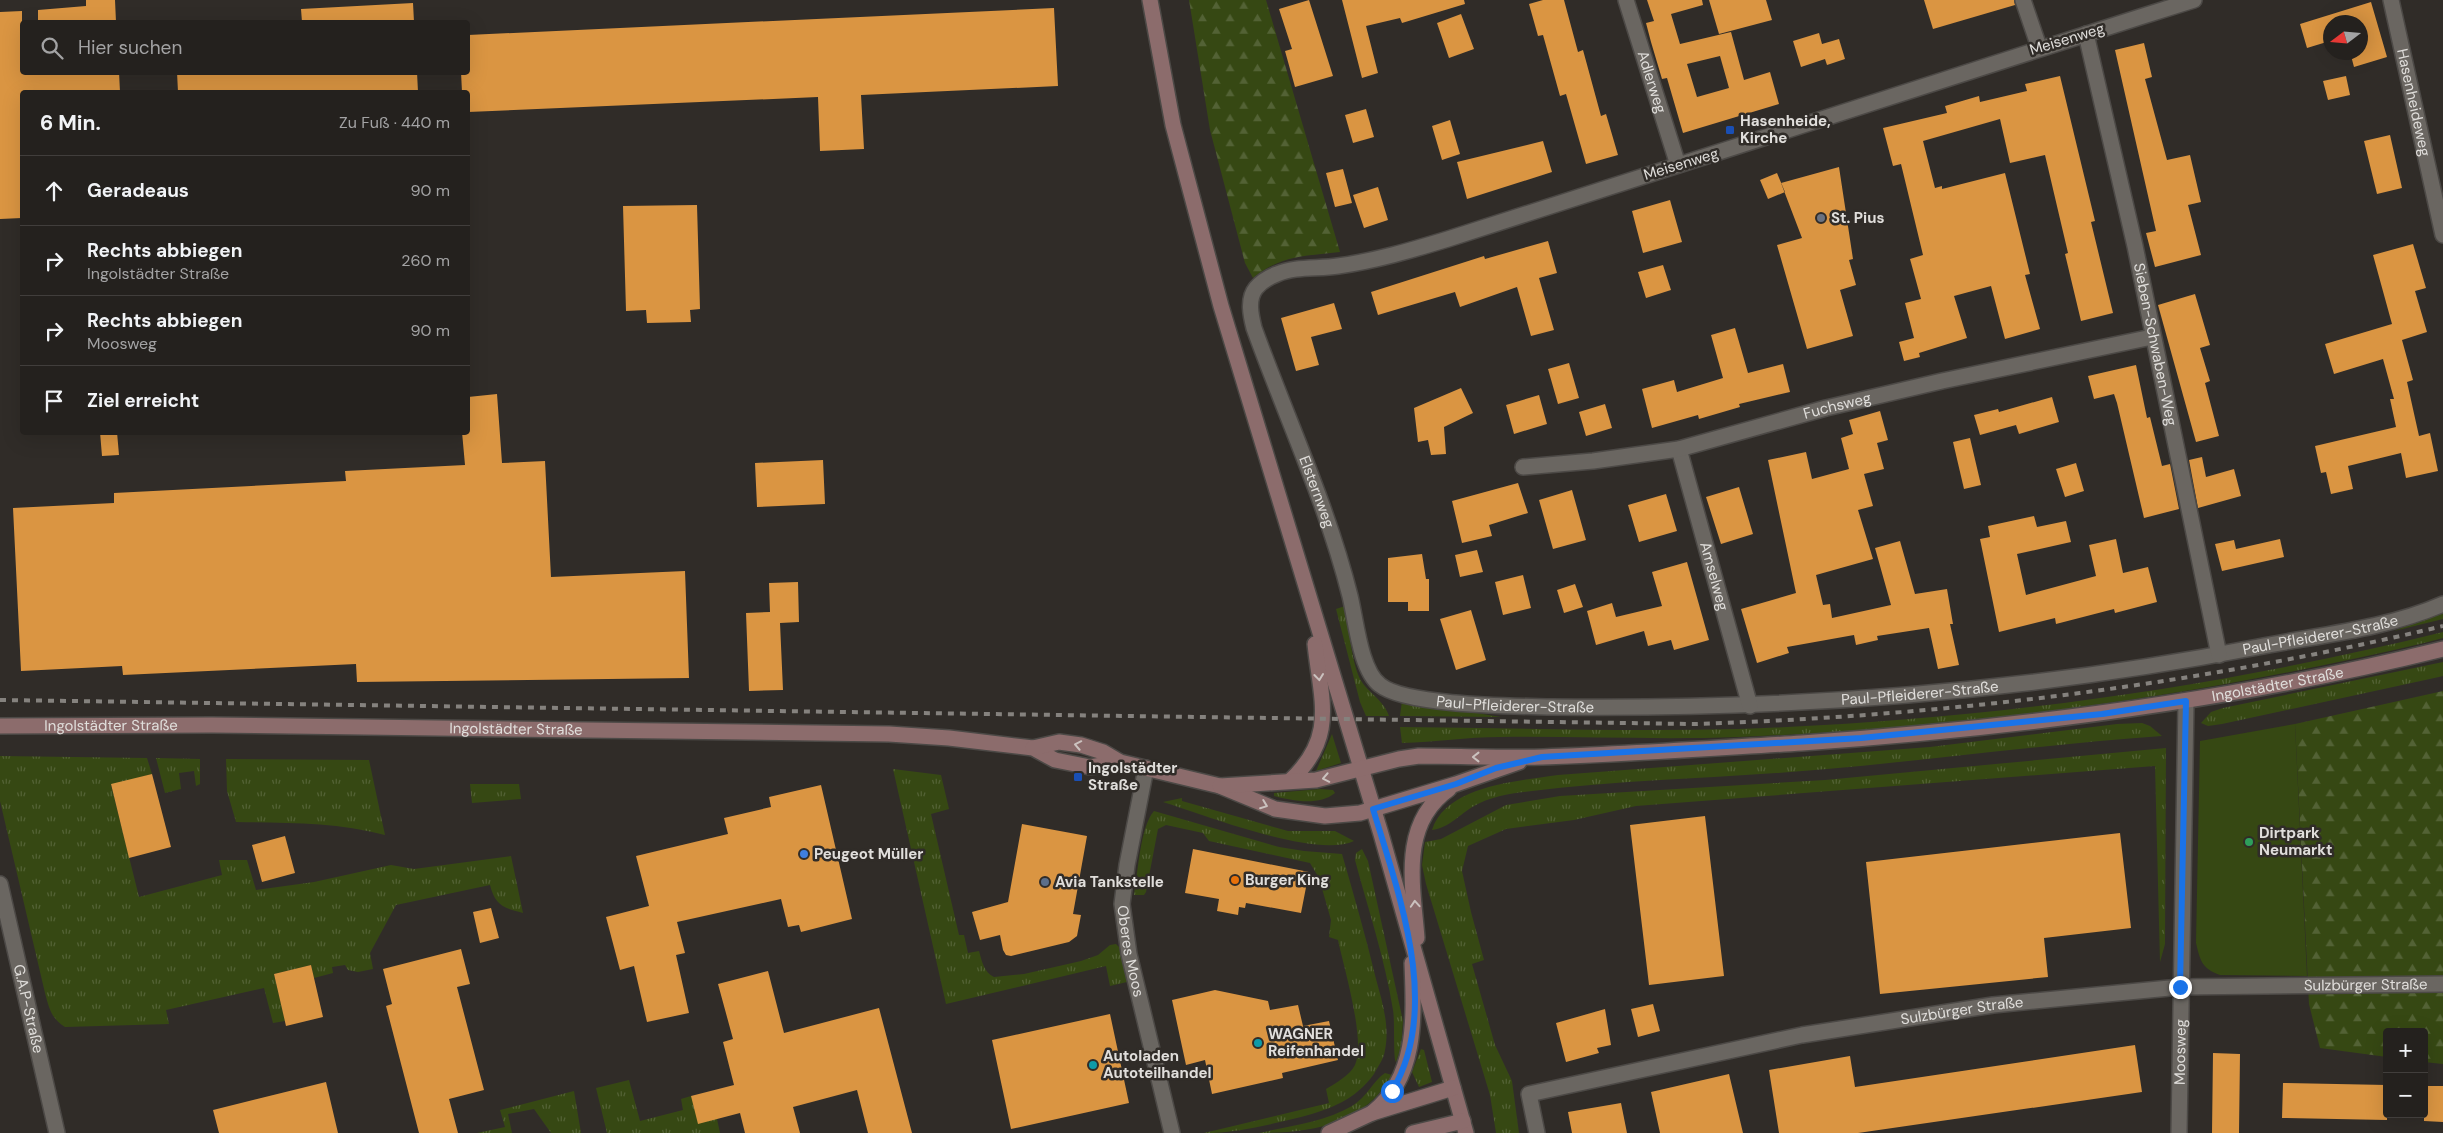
<!DOCTYPE html>
<html lang="de">
<meta charset="utf-8">
<style>
:root{--surface:#24211e;--page:#2c2927;--text:#f1f3f6;--muted:#a3a3a4;--line:#413e3c}
body{margin:0;font-family:"DM Sans",sans-serif;background:var(--page);color:var(--text)}
.controls{position:absolute;right:15px;bottom:15px;display:grid;overflow:hidden;border-radius:5px;box-shadow:0 5px 20px #0002}
.controls button{width:45px;height:45px;display:grid;place-items:center;padding:0;border:0;border-bottom:1px solid var(--line);background:var(--surface);color:var(--text);font:25px sans-serif}
.compass{position:absolute;left:2323px;top:15px;width:45px;height:45px;border-radius:50%;background:var(--surface);box-shadow:0 5px 20px #0002;rotate:254deg}
.stop{position:absolute;width:15px;height:15px;margin:-11px;border:4px solid #1a73e8;border-radius:50%;background:#fff}
.stop.end{background:#1a73e8;border-color:#fff;box-shadow:0 1px 5px #0008}
.list{margin:0;padding:0;list-style:none}
h2{display:flex;justify-content:space-between;align-items:center;height:65px;margin:0;padding:0 20px;font-size:21px}
h2 small{font-size:16px;font-weight:400;color:var(--muted)}
.list li{display:grid;grid-template-columns:32px 1fr auto;gap:15px;align-items:center;box-sizing:border-box;height:70px;padding:0 20px;border-top:1px solid var(--line)}
.list b{display:block;font-size:19px;white-space:nowrap}
.list p{margin:0;font-size:16px;white-space:nowrap;color:var(--muted)}
.list em{font-size:16px;font-style:normal;color:var(--muted)}
.icon{flex:none;width:28px;height:28px;fill:none;stroke:currentColor;stroke-width:2;stroke-linecap:round;stroke-linejoin:round}
.map{position:relative;flex:none;width:2443px;height:1133px;overflow:hidden}
.search{position:absolute;background:var(--surface);box-shadow:0 5px 20px #0002;left:20px;top:20px;width:450px;height:55px;display:flex;align-items:center;gap:12px;box-sizing:border-box;padding:0 18px;border-radius:5px;color:var(--muted);font-size:19px}
.panel{position:absolute;background:var(--surface);box-shadow:0 5px 20px #0002;left:20px;top:90px;width:450px;height:345px;border-radius:5px}
.map>svg:first-child{display:block}
.grass{fill:url(#grass-tufts)}
.forest{fill:url(#forest-firs)}
.pitch{fill:#364813}
.building{fill:#da9542;fill-rule:evenodd}
.lines{fill:none;stroke-linecap:round;stroke-linejoin:round}
.street-casing{stroke:#4c4946;stroke-width:18}
.secondary-casing{stroke:#4c4946;stroke-width:18}
.street{stroke:#6a6661;stroke-width:15}
.secondary{stroke:#8c6c6c;stroke-width:15}
.rail{stroke:#85827e;stroke-width:4;stroke-dasharray:6 6;stroke-linecap:butt}
.oneway{stroke:#cbc2bf}
.route{stroke:#1a73e8;stroke-width:6}
.transit-dot{fill:#1a4fb4;stroke:#302c28;stroke-width:2}
.worship-dot{fill:#6b7280;stroke:#302c28;stroke-width:2}
.leisure-dot{fill:#2e9e5b;stroke:#302c28;stroke-width:2}
.shop-dot{fill:#3f7fe0;stroke:#302c28;stroke-width:2}
.food-dot{fill:#e8710a;stroke:#302c28;stroke-width:2}
.service-dot{fill:#5c6f8a;stroke:#302c28;stroke-width:2}
.culture-dot{fill:#0f9aa8;stroke:#302c28;stroke-width:2}
.labels{text-anchor:middle;dominant-baseline:central;stroke-width:5;stroke-linejoin:round;paint-order:stroke}
.street-label{font-size:15px;fill:#e0dedb;stroke:#302c28}
.poi-label{font-size:15px;font-weight:bold;fill:#e0dedb;stroke:#302c28;text-anchor:start}
</style>
<div class="map">
<svg width="2443" height="1133" viewBox="0 0 2443 1133">
<defs>
<pattern id="grass-tufts" width="24" height="20" patternUnits="userSpaceOnUse" patternTransform="scale(1.25)"><rect width="24" height="20" fill="#364813"/><path d="M3 7l-1-3M5 7V3M7 7l1-3M15 17l-1-3M17 17v-4M19 17l1-3" fill="none" stroke="#536235"/></pattern>
<pattern id="forest-firs" width="22" height="20" patternUnits="userSpaceOnUse" patternTransform="scale(1.25)"><rect width="22" height="20" fill="#364813"/><path d="M5 1l3.5 6h-7zM16 11l3.5 6h-7z" fill="#536235"/></pattern>
</defs>
<rect width="100%" height="100%" fill="#302c28"/>
<path class="grass" d="M1345 606C1349 627 1351 660 1360 679 1368 693 1384 700 1389 716H1366L1360 702 1336 609Z
M2443 612V619L2394 631Z
M2443 632V638L2424 643C2199 696 1969 728 1738 737 1659 740 1579 736 1500 737 1467 737 1435 742 1402 743L1400 727C1513 728 1626 732 1738 729 1977 721 2212 689 2443 632Z
M2443 662V676L2439 677 2222 724 2208 726 2201 723 2211 712 2223 708Z
M1402 701 1501 717 1400 716Z
M2142 723 2150 726 2162 736C2050 744 1939 759 1827 769 1729 778 1630 779 1532 791 1513 793 1491 796 1474 806 1460 814 1449 828 1432 830 1446 785 1520 781 1558 775L1930 747 2117 724Z
M1332 734 1341 763 1316 771Z
M2166 748 2165 944 2160 962 2155 766 1636 806 1574 820 1506 829 1468 846 1462 871 1471 912 1484 960 1472 964 1495 1045 1512 1081 1519 1133H1496L1490 1095 1426 884 1422 865 1425 842 1441 839 1506 805 1560 796 1825 780Z
M0 756 147 758 152 774 111 785 139 897 222 875 219 860H247L256 890 314 882 391 865 414 869 511 856 523 913C503 908 495 905 490 885L396 905 370 953 373 969 358 972 348 970 345 965 332 967 333 973 314 978 311 965 274 974 285 1021 273 1023 264 988 166 1010 169 1024 65 1027C51 1018 49 1008 45 993L0 801Z
M156 758 200 759V784L196 786 194 771 179 773 181 789 165 793Z
M226 759 369 760 385 835C336 822 286 823 236 822L227 791Z
M893 769 941 775 949 809 931 814 959 935H964L968 953 979 951C982 962 984 972 994 977L1024 974 1081 961 1098 955 1110 945 1116 944 1119 947 1127 982 1110 986 1106 966 946 1004Z
M470 784H519L521 799 472 803Z
M1320 789 1333 790 1335 793C1319 806 1293 801 1274 796V793Z
M1182 798V801L1288 831H1335L1354 841C1316 859 1205 815 1163 802Z
M1154 811 1279 847 1304 851 1342 854C1354 896 1366 937 1376 979 1382 1001 1390 1026 1385 1050 1384 1059 1378 1066 1374 1074 1355 1100 1331 1109 1301 1117 1268 1125 1237 1133 1204 1133L1329 1103 1326 1089C1336 1083 1350 1075 1355 1065 1366 1041 1344 968 1338 940L1329 937 1331 920 1319 878 1310 863 1209 841 1203 833 1166 825 1158 829 1146 892 1144 895H1134C1138 873 1140 827 1154 811Z
M1362 849 1368 861 1403 1021 1401 1047 1396 1062C1393 1059 1395 1020 1393 1010 1385 959 1368 909 1355 860L1356 853Z
M1421 1049 1424 1050 1432 1082 1419 1087 1412 1072Z
M1385 1073 1392 1075C1364 1125 1311 1133 1259 1133 1289 1126 1325 1122 1352 1106 1367 1097 1373 1081 1385 1073Z
M629 1080 640 1121 683 1110 681 1099 691 1096 717 1119 720 1133H607L596 1088Z
M574 1091 581 1133H551L534 1109 508 1114 512 1133H477L505 1127 500 1110Z"/>
<path class="forest" d="M1189 0H1266L1340 252C1306 256 1281 255 1253 278L1245 263 1210 130Z
M2443 691V1064L2424 1062V1032H2387V1057L2320 1048 2309 1004 2295 724Z"/>
<path class="pitch" d="M2295 724 2307 976 2220 975C2202 969 2200 960 2196 943L2200 741Z"/>
<path class="building" d="M86 0H115L116 22H38V10L86 6Z
M1309 0 1333 76 1295 87 1285 51 1292 49 1279 9Z
M1342 0H1464L1465 4 1402 23 1400 18 1366 26 1378 73 1362 78Z
M1543 0H1564L1578 52 1583 50 1601 116 1606 114 1618 155 1586 164 1566 94 1560 96 1543 35 1538 36 1529 4Z
M1647 0H1702L1703 5 1671 14 1680 44 1731 32 1744 80 1770 72 1779 104 1683 133 1667 78 1662 79 1651 42 1646 23 1654 21ZM1720 56 1729 88 1697 97 1687 64Z
M1709 0H1766L1772 20 1719 34Z
M1924 0H2014L2015 5 1933 29Z
M2371 2 2387 57 2354 67 2350 52H2360V22H2330V41L2307 48 2300 24Z
M413 3 414 22H302L301 9Z
M1054 8 1058 86 861 95 864 149 820 151 818 97 468 112V92H462L461 72H468V35Z
M22 11V72H119L120 92H22V218L0 219V12Z
M1461 14 1474 49 1449 58 1437 23Z
M1819 33 1822 44 1839 39 1845 59 1827 65 1825 59 1801 67 1793 41Z
M2144 43 2152 77 2145 79 2167 160 2190 155 2201 202 2188 205 2201 255 2155 267 2146 233 2156 231 2115 50Z
M177 72H417L418 92H178Z
M2060 76 2095 221 2091 222 2113 313 2081 321 2065 254 2068 253 2045 155 2010 163 2000 119 1923 141 1935 188 1942 186V189L2005 173 2030 274 2025 275 2040 329 2005 339 1991 286 1954 296 1967 338 1919 353 1920 357 1904 361 1899 342 1914 338 1905 303 1921 299 1910 259 1923 255 1901 164 1893 166 1883 128 1947 113 1945 106 1979 96 1980 102 2027 91 2025 84Z
M2346 76 2350 95 2328 100 2323 81Z
M1366 109 1374 137 1353 143 1345 115Z
M1450 120 1460 154 1442 160 1432 126Z
M2390 135 2402 188 2377 194 2364 141Z
M1543 141 1552 172 1467 199 1457 162Z
M1839 167 1853 259 1849 260 1856 285 1840 290 1853 336 1807 349 1777 245 1802 238 1781 183Z
M1343 169 1352 203 1335 207 1326 173Z
M1777 173 1785 192 1768 199 1760 180Z
M1378 187 1388 220 1364 228 1353 195Z
M1670 200 1682 242 1643 253 1632 211Z
M697 205 700 309 690 310 691 322 647 323 646 310 626 311 623 206Z
M1548 241 1557 273 1539 278 1554 330 1531 336 1517 287 1460 307 1455 292 1378 315 1371 292 1484 256 1485 259Z
M2413 244 2426 288 2415 291 2427 332 2402 340 2413 380 2407 382 2419 436 2430 433 2438 471 2406 478 2401 453 2348 466 2353 489 2331 494 2326 472 2321 473 2315 446 2396 427 2390 399H2394L2383 359 2334 374 2325 344 2392 324 2373 255Z
M1663 265 1671 290 1646 298 1638 272Z
M2195 294 2210 345 2200 348 2210 381 2205 383 2219 436 2196 442 2158 305Z
M1334 303 1342 329 1311 337 1319 365 1296 371 1281 318Z
M1735 328 1748 373 1783 364 1790 392 1739 404 1740 407 1699 419 1698 415 1652 428 1642 389 1674 380 1677 392 1723 378 1711 335Z
M1569 363 1579 398 1558 404 1548 369Z
M2136 365 2147 418 2150 417 2162 466 2170 464 2179 509 2144 518 2117 403 2114 394 2094 399 2088 376Z
M1461 388 1473 413 1444 427 1446 454 1431 455 1428 440 1418 442 1414 408Z
M497 394 502 463 545 461 551 577 685 571 689 678 357 682 356 664 123 675 122 666 21 671 13 508 114 503V493L346 481 345 471 465 465 462 432H468V397Z
M1539 395 1547 424 1514 434 1506 405Z
M2052 397 2059 422 2019 434 2016 425 1980 435 1974 415 1998 409 1999 412Z
M1605 404 1612 428 1586 436 1579 412Z
M1880 411 1888 440 1877 443 1884 469 1864 474 1873 506 1858 510 1873 559 1816 575 1823 605 1830 604 1832 618 1891 605 1875 548 1900 541 1915 594 1947 589 1953 624H1950L1959 665 1938 669 1929 628 1877 636 1878 640 1856 645 1854 635 1787 647 1789 653 1757 663 1741 609 1796 593 1768 460 1806 452 1812 479 1849 469 1841 438 1853 434 1849 420Z
M100 432H117L119 455 102 456Z
M1970 438 1981 485 1964 489 1953 442Z
M2202 457 2206 477 2234 469 2241 496 2198 508 2189 460Z
M823 460 825 504 757 507 755 463Z
M2076 463 2084 491 2065 497 2056 469Z
M1518 483 1528 513 1489 525 1492 536 1462 543 1452 501Z
M1739 487 1753 534 1721 544 1706 497Z
M1572 490 1586 540 1553 549 1539 500Z
M1666 494 1677 531 1639 542 1628 505Z
M2034 516 2037 527 2066 521 2071 542 2017 554 2026 595 2096 576 2089 545 2116 539 2123 573 2148 567 2157 602 2115 613 2114 609 2056 624 2055 618 1999 632 1980 539 1990 537 1988 526Z
M2280 539 2284 557 2222 571 2215 544 2234 540 2236 549Z
M1477 550 1483 572 1460 577 1455 555Z
M1422 554 1426 579H1429V611H1408V602H1388V558Z
M1687 562 1709 640 1674 650 1671 640 1648 646 1644 631 1596 645 1587 611 1612 603 1616 617 1662 606 1652 572Z
M1523 575 1531 608 1503 615 1495 582Z
M798 582 799 622 780 623 783 690 749 691 746 613 770 612 769 583Z
M1575 584 1583 607 1564 613 1557 590Z
M1471 610 1486 660 1456 670 1440 619Z
M152 774 171 847 129 858 111 784Z
M821 785 852 919 801 932 799 925 788 927 781 899 677 922 685 953 676 955 689 1013 647 1022 634 966 620 970 606 917 649 906 636 856 728 834 724 818 771 807 769 797Z
M1705 816 1724 976 1649 985 1630 825Z
M1022 824 1087 836 1073 914 1081 915 1077 936 1069 942 1011 956 1006 955 1003 950 1000 935 980 940 972 912 1008 902Z
M2120 833 2131 928 2044 938 2048 977 1880 994 1866 862Z
M285 836 295 873 262 882 252 845Z
M1193 849 1309 872 1301 913 1246 903 1245 908 1239 907 1238 915 1217 911 1219 899 1185 893Z
M491 908 499 938 480 943 473 912Z
M461 949 470 984 457 987 484 1090 449 1099 458 1133H419L386 1006 392 1004 383 969Z
M311 965 323 1017 286 1026 274 974Z
M768 971 784 1033 879 1008 912 1133H868L857 1090 793 1107 800 1133H745L740 1113 698 1124 691 1096 734 1085 723 1042 733 1039 718 984Z
M1215 990 1268 1001 1270 1010 1298 1005 1303 1026 1329 1021 1338 1060 1282 1073 1283 1078 1212 1094 1205 1060 1186 1065 1172 1000Z
M1653 1004 1660 1031 1638 1037 1631 1009Z
M1605 1009 1611 1045 1597 1048 1599 1053 1566 1062 1556 1023Z
M1110 1014 1129 1103 1011 1129 992 1040Z
M2135 1045 2142 1092 1858 1133H1779L1769 1070 1850 1056 1855 1087Z
M2213 1053 2240 1054 2239 1133H2212Z
M1729 1074 1743 1133H1660L1651 1092Z
M326 1082 338 1133H219L213 1110Z
M2283 1083 2387 1085V1120L2282 1118Z
M2424 1086H2443V1122L2424 1121Z
M1621 1103 1627 1133H1572L1568 1112Z"/>
<g class="lines">
<g class="street-casing">
<g id="street">
<path id="s1" d="M1626 0 1678 165"/>
<path d="M2023 0 2039 47"/>
<path id="s2" d="M2194 0C1945 78 1697 159 1448 239 1412 250 1375 261 1338 266 1318 269 1295 266 1277 274 1269 277 1261 282 1256 288 1247 299 1251 316 1254 328 1286 417 1327 504 1350 596 1356 620 1360 670 1380 685 1406 706 1516 706 1552 707 1789 710 2026 692 2258 647 2319 635 2386 629 2443 604"/>
<path id="s3" d="M2391 0 2443 235"/>
<path id="s4" d="M2086 34 2135 246 2219 655"/>
<path id="s5" d="M1679 449 1750 706"/>
<path id="s6" d="M1523 467 1593 461 1679 449 1826 408 1942 381 2152 337"/>
<path id="s7" d="M1146 768 1127 865 1122 904 1129 954 1172 1133"/>
<path id="s8" d="M0 884 57 1133"/>
<path id="s9" d="M1537 1133 1529 1094 1802 1035 1993 1005 2180 987 2443 984"/>
<path id="s10" d="M2179 1133 2186 701"/>
</g>
</g>
<g class="secondary-casing">
<g id="secondary">
<path d="M1150 0 1173 125 1221 306 1381 834 1466 1133"/>
<path id="s11" d="M0 726 212 725 889 734 949 738 1033 748 1055 760 1090 767 1120 762"/>
<path d="M1033 748 1059 742 1081 745 1103 752 1120 762 1220 786 1275 809 1325 816 1360 813 1456 784 1519 762"/>
<path d="M1290 781C1337 737 1321 701 1315 644"/>
<path id="s12" d="M1220 786 1316 780 1399 759 1419 756C1460 756 1502 758 1543 757 1630 754 1716 748 1802 743 2018 728 2233 701 2443 649"/>
<path d="M1417 938C1413 886 1399 824 1449 789"/>
<path d="M1372 1113C1418 1077 1414 1016 1412 963"/>
<path d="M1329 1133 1372 1113 1453 1088"/>
<path d="M1413 1133 1463 1121"/>
</g>
</g>
<use href="#street" class="street"/>
<use href="#secondary" class="secondary"/>
<path class="rail" d="M0 700 1694 724C1947 716 2197 685 2443 626"/>
</g>
<defs><path id="oneway-chevron" d="M-2-3.5L2.5 0L-2 3.5" fill="none" stroke-width="1.6" stroke-linecap="round" stroke-linejoin="round" transform="scale(1.25)"/></defs>
<g class="oneway">
<use href="#oneway-chevron" transform="translate(1319 677) rotate(83)"/>
<use href="#oneway-chevron" transform="translate(1078 745) rotate(-169)"/>
<use href="#oneway-chevron" transform="translate(1476 757) rotate(-180)"/>
<use href="#oneway-chevron" transform="translate(1326 778) rotate(169)"/>
<use href="#oneway-chevron" transform="translate(1264 805) rotate(21)"/>
<use href="#oneway-chevron" transform="translate(1415 904) rotate(-94)"/>
</g>
<g class="lines">
<path class="route" d="M1392 1091C1442 1008 1399 895 1373 809L1456 784 1496 768 1542 757 1861 738 2102 714 2186 701 2180 987"/>
</g>
<g class="transit-dot">
<rect x="1725" y="125" width="10" height="10" rx="2.5"/>
<rect x="1073" y="772" width="10" height="10" rx="2.5"/>
</g>
<circle class="worship-dot" cx="1821" cy="218" r="5"/>
<circle class="leisure-dot" cx="2249" cy="842" r="5"/>
<circle class="shop-dot" cx="804" cy="854" r="5"/>
<circle class="food-dot" cx="1235" cy="880" r="5"/>
<circle class="service-dot" cx="1045" cy="882" r="5"/>
<g class="culture-dot">
<circle cx="1258" cy="1043" r="5"/>
<circle cx="1093" cy="1065" r="5"/>
</g>
<g class="labels">
<g class="street-label">
<text transform="translate(2067 39) rotate(-17)">Meisenweg</text>
<text stroke="none"><textPath href="#s1" startOffset="86">Adlerweg</textPath></text>
<text stroke="none"><textPath href="#s3" startOffset="105">Hasenheideweg</textPath></text>
<text transform="translate(1681 164) rotate(-17)">Meisenweg</text>
<text stroke="none"><textPath href="#s4" startOffset="318">Sieben-Schwaben-Weg</textPath></text>
<text stroke="none"><textPath href="#s6" startOffset="321">Fuchsweg</textPath></text>
<text stroke="none"><textPath href="#s2" startOffset="1201">Elsternweg</textPath></text>
<text stroke="none"><textPath href="#s5" startOffset="132">Amselweg</textPath></text>
<text stroke="none"><textPath href="#s2" startOffset="2354">Paul-Pfleiderer-Straße</textPath></text>
<text stroke="none"><textPath href="#s12" startOffset="1065">Ingolstädter Straße</textPath></text>
<text stroke="none"><textPath href="#s2" startOffset="1949">Paul-Pfleiderer-Straße</textPath></text>
<text stroke="none"><textPath href="#s2" startOffset="1544">Paul-Pfleiderer-Straße</textPath></text>
<text stroke="none"><textPath href="#s11" startOffset="111">Ingolstädter Straße</textPath></text>
<text stroke="none"><textPath href="#s11" startOffset="516">Ingolstädter Straße</textPath></text>
<text stroke="none"><textPath href="#s7" startOffset="186">Oberes Moos</textPath></text>
<text stroke="none"><textPath href="#s9" startOffset="886">Sulzbürger Straße</textPath></text>
<text stroke="none"><textPath href="#s8" startOffset="128">G.A.P-Straße</textPath></text>
<text stroke="none"><textPath href="#s9" startOffset="481">Sulzbürger Straße</textPath></text>
<text stroke="none"><textPath href="#s10" startOffset="81">Moosweg</textPath></text>
</g>
<g class="poi-label">
<text x="1740" y="121">Hasenheide,<tspan x="1740" dy="17">Kirche</tspan></text>
<text x="1831" y="218">St. Pius</text>
<text x="1088" y="768">Ingolstädter<tspan x="1088" dy="17">Straße</tspan></text>
<text x="2259" y="833">Dirtpark<tspan x="2259" dy="17">Neumarkt</tspan></text>
<text x="814" y="854">Peugeot Müller</text>
<text x="1245" y="880">Burger King</text>
<text x="1055" y="882">Avia Tankstelle</text>
<text x="1268" y="1034">WAGNER<tspan x="1268" dy="17">Reifenhandel</tspan></text>
<text x="1103" y="1056">Autoladen<tspan x="1103" dy="17">Autoteilhandel</tspan></text>
</g>
</g>
</svg>
<div class="controls">
<button>+</button>
<button>−</button>
</div>
<svg class="compass" viewBox="-18 -18 36 36"><path d="M0-13l5 13h-10z" fill="#e53935"/><path d="M0 13l5-13h-10z" fill="#a3a3a4"/></svg>
<div class="stop" style="left:1392px;top:1091px"></div>
<div class="stop end" style="left:2180px;top:987px"></div>
<div class="search"><svg class="icon" aria-label="search" viewBox="0 0 24 24"><circle cx="10" cy="10" r="6"/><path d="M15 15l6 6"/></svg>Hier suchen</div>
<section class="panel">
<h2>6 Min.<small>Zu Fuß · 440 m</small></h2>
<ul class="list">
<li><svg class="icon" aria-label="ahead" viewBox="0 0 24 24"><path d="M12 20V5M6 11l6-6 6 6"/></svg><div><b>Geradeaus</b></div><em>90 m</em></li>
<li><svg class="icon" aria-label="right" viewBox="0 0 24 24"><path d="M7 20v-9h11M14 6l5 5-5 5"/></svg><div><b>Rechts abbiegen</b><p>Ingolstädter Straße</p></div><em>260 m</em></li>
<li><svg class="icon" aria-label="right" viewBox="0 0 24 24"><path d="M7 20v-9h11M14 6l5 5-5 5"/></svg><div><b>Rechts abbiegen</b><p>Moosweg</p></div><em>90 m</em></li>
<li><svg class="icon" aria-label="arrive" viewBox="0 0 24 24"><path d="M6 21V4h12l-3 4 3 4H6"/></svg><div><b>Ziel erreicht</b></div></li>
</ul>
</section>
</div>
